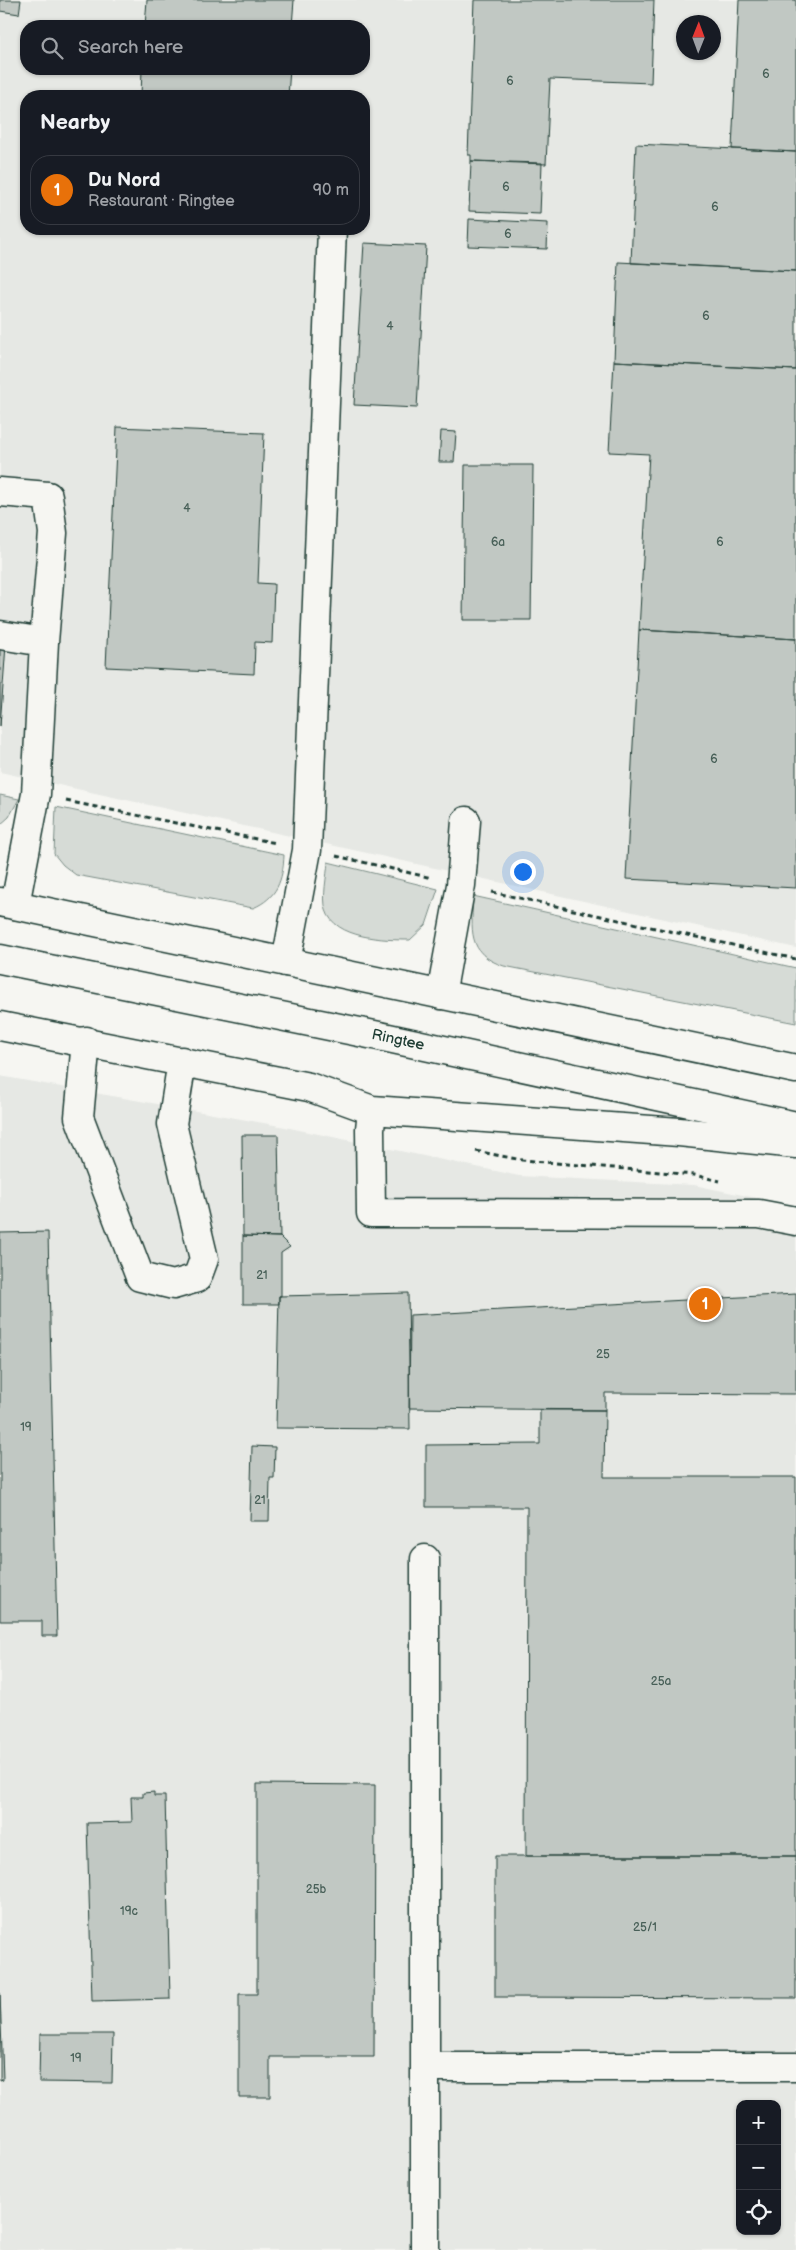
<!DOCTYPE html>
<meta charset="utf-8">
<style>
:root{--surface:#171b24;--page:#242831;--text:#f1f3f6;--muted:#9ea1a6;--line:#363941;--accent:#d1495b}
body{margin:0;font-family:"Balsamiq Sans",sans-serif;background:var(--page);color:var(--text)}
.controls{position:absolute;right:15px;bottom:15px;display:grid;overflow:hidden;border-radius:10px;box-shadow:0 1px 4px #0004}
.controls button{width:45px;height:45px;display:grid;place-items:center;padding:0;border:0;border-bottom:1px solid var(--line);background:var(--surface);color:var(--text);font:25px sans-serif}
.compass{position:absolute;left:676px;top:15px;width:45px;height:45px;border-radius:50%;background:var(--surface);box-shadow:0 1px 4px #0004;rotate:1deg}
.you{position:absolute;left:522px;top:871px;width:18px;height:18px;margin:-12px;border:4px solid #fff;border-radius:50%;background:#1a73e8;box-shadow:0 0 0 8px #1a73e833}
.badge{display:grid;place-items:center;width:32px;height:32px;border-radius:50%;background:var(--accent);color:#fff;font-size:16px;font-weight:700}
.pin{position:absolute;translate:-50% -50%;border:2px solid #fff;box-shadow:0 1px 5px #0006}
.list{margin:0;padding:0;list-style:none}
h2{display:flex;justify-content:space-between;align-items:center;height:65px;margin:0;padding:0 20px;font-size:21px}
h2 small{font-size:16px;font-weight:400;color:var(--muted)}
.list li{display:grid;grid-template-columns:32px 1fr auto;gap:15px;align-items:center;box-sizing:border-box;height:70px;margin:0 10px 10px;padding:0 10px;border:1px solid var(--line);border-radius:20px}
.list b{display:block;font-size:19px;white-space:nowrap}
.list p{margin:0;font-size:16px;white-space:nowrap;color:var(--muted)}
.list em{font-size:16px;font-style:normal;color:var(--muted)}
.icon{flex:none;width:28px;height:28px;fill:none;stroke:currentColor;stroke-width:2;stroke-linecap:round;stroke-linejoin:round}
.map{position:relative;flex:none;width:796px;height:2250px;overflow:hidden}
.search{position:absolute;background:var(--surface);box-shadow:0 1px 4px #0004;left:20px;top:20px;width:350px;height:55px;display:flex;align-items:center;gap:12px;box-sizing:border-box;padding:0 18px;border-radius:20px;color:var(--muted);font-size:19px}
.panel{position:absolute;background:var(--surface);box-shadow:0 1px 4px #0004;left:20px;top:90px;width:350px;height:145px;border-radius:20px}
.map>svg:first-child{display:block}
.built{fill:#e6e8e4;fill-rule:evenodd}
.green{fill:#d6dbd6;stroke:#7a8c85}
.building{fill:#c1c8c3;stroke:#1f3d34}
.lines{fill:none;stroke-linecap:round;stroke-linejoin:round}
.minor-casing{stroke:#1f3d34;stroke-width:31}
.major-casing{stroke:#1f3d34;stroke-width:31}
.path{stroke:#1f3d34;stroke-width:3;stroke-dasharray:5 4;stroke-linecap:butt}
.minor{stroke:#f6f6f2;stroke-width:28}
.major{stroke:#f6f6f2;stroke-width:28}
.labels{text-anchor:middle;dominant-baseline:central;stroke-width:5;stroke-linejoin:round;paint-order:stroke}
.number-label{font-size:12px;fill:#486058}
.street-label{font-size:15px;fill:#1f3d34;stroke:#f6f6f2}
</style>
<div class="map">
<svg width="796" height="2250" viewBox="0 0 796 2250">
<rect width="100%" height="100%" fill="#f6f6f2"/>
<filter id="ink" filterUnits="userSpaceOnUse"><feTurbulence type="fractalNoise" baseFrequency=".02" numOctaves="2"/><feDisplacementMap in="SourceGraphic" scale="10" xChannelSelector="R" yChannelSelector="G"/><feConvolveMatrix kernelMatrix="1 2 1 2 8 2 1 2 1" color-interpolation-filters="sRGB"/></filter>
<g filter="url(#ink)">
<path class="built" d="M0 0H796V948L0 772ZM684 22H714V52H684ZM26 26H364V69H26ZM26 96H364V229H26Z
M0 1076 280 1126 519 1176 694 1185 796 1206V2250H0ZM740 2104H777V2231H740Z"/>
<path class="green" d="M0 795 19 799 9 817 0 825Z
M56 807 284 855C283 880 277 898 253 908L76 875 63 865 54 854Z
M328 862 438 889 426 925 410 940C385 940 335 939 326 910 322 897 327 876 328 862Z
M473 896 796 968V1023L504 966C466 954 472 929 473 896Z"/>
<path class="building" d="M0 0H21L19 14 0 11Z
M147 0H294L292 26H145Z
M474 0H654L651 83 550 79 546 164 471 161V155H468Z
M739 0H796V152L732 149Z
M142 69H290L288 96H141Z
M636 144 796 152V271L631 263Z
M471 161 542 163 540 214 469 211Z
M469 219 548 223 547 249 468 246Z
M364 243 426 246 417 408 354 405Z
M618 262 796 271V370L614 361Z
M614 361 796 370V639L639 630 649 454 609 452Z
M117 427 264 433 258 583 274 584 272 643 255 642 254 674 106 667Z
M441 431 456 432 454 462H439Z
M465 465H533L531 620H463Z
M639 630 796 639V888L626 879Z
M0 645H6L0 726Z
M242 1135H278L280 1237 243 1236Z
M48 1232 57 1636H42V1621H0V1233Z
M243 1236 280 1237 290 1247 281 1253V1296H279V1304H243Z
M408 1293 410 1429 276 1428 279 1296Z
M796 1294V1394L605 1393V1410L409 1408 410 1315Z
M540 1410H605L604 1477H796V1856H526L527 1507H426V1445L540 1444Z
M252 1446 275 1447 274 1478H270L269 1521H250Z
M257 1784 375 1785 374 2057H270V2097H239V1994H257Z
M154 1792V1796H165L170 1999 92 2001 87 1823 132 1822 131 1797H143V1793Z
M495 1856H796V1998L495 1997Z
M0 1993 3 2080 0 2081Z
M40 2034H113L112 2083 39 2082Z"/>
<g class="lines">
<g class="minor-casing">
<path id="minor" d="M0 492 48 496 53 533 44 642 36 794 15 905
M0 635 44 642
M286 962 307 850 332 229
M441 995 461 885 466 821
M0 1026 309 1087 372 1110 679 1132 796 1144
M86 1041 79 1117 140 1277 173 1285 197 1278 204 1259 172 1124 182 1061
M372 1110 370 1129 371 1213 759 1214 796 1221
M425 1559V2067H796
M425 2250V2067"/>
</g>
<g class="major-casing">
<path id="major" d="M0 902 796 1069
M0 959 379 1036 796 1126"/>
</g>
<path class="path" d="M66 801 276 843
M336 856 432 878
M492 892 796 959
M476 1151 522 1160 694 1175 720 1181"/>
<use href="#minor" class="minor"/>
<use href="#major" class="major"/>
</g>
</g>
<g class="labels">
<g class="number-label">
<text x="766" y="74">6</text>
<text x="510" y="81">6</text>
<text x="506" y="187">6</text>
<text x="715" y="207">6</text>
<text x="508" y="234">6</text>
<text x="706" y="316">6</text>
<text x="390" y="326">4</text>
<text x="187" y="508">4</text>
<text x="498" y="542">6a</text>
<text x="720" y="542">6</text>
<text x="714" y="759">6</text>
<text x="262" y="1275">21</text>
<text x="603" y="1354">25</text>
<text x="26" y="1427">19</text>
<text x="260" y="1500">21</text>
<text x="661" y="1681">25a</text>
<text x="316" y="1889">25b</text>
<text x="129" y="1911">19c</text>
<text x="645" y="1927">25/1</text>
<text x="76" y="2058">19</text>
</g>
<g class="street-label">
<text transform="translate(398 1040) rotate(12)">Ringtee</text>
</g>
</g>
</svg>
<div class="controls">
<button>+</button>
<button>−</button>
<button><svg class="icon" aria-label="locate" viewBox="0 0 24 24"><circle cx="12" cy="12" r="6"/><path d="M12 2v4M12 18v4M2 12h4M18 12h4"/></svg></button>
</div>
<svg class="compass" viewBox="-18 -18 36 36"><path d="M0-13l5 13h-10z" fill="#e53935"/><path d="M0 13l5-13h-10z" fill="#9ea1a6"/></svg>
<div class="you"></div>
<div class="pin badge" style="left:705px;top:1304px;background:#e8710a">1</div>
<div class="search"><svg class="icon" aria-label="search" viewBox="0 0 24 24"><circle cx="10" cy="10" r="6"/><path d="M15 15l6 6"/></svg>Search here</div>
<section class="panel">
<h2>Nearby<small></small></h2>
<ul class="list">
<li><span class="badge" style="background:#e8710a">1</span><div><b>Du Nord</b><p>Restaurant · Ringtee</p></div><em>90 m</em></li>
</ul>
</section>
</div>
